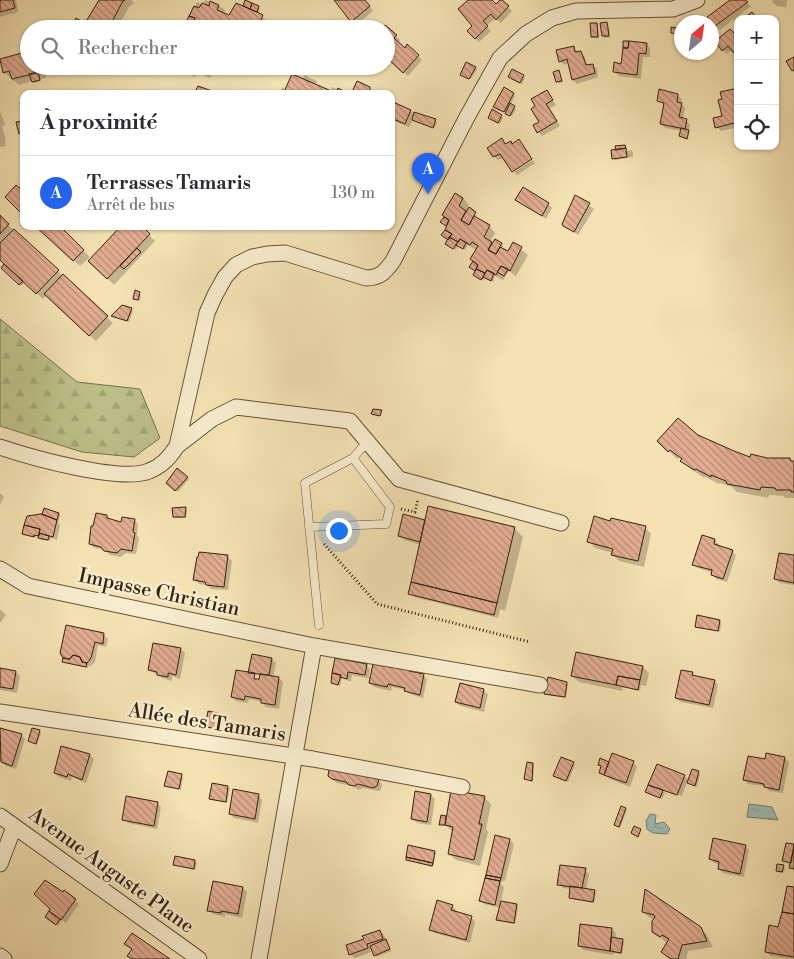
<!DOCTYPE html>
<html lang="fr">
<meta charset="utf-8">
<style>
:root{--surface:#fff;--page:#f2f2f3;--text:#2b2b33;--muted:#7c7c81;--line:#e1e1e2;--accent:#2563eb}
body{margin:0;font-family:"Libre Bodoni",serif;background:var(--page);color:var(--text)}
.controls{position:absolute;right:15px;top:15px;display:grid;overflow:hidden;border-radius:10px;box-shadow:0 1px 4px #0004}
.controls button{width:45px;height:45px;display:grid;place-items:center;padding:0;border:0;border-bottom:1px solid var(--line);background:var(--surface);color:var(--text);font:25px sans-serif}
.compass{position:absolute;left:674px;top:15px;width:45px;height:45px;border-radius:50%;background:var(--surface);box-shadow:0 1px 4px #0004;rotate:29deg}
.you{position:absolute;left:338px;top:530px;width:18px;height:18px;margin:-12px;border:4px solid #fff;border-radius:50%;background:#1a73e8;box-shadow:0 0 0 8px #1a73e833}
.badge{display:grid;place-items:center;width:32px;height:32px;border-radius:50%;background:var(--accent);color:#fff;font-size:16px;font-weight:700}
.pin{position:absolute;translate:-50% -41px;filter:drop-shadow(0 1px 2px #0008)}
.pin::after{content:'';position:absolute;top:26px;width:18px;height:15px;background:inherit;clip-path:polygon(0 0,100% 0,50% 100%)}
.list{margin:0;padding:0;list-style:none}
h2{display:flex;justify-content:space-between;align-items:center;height:65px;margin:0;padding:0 20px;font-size:21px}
h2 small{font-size:16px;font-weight:400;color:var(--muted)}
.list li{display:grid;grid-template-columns:32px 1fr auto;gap:15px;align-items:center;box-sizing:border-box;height:75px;padding:0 20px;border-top:1px solid var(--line)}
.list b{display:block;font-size:19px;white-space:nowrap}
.list p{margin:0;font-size:16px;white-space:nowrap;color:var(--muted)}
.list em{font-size:16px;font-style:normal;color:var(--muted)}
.icon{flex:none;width:28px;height:28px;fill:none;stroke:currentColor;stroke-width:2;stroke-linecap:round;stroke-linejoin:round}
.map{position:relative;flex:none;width:794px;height:959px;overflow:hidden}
.search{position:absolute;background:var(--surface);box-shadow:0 1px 4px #0004;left:20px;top:20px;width:375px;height:55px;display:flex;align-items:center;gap:12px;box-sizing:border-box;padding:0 18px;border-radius:28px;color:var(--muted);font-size:19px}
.panel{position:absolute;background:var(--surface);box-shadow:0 1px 4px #0004;left:20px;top:90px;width:375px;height:140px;border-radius:10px}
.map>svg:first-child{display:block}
.forest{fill:url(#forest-firs);stroke:#78734e}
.water{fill:url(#water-ripples);stroke:#747f73}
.shadow{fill:#0003;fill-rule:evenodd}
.building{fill:url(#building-back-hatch);stroke:#332310}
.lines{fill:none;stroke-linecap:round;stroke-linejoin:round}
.lane-casing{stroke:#635339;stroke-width:9}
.street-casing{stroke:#635339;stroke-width:17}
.path{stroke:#332310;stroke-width:3;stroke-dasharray:1 2.5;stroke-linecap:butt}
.lane{stroke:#f8ecce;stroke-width:8}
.street{stroke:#f8ecce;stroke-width:15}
.labels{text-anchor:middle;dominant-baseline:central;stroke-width:5;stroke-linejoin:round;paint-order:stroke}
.street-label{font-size:20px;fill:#332310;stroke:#f8ecce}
</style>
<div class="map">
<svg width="794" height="959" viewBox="0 0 794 959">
<defs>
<pattern id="forest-firs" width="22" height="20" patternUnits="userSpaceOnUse" patternTransform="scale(1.25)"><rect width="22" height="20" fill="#bec38b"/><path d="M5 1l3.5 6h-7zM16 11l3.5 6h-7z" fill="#a4a777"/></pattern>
<pattern id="water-ripples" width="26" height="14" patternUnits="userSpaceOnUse" patternTransform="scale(1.25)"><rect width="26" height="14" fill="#9fbcb5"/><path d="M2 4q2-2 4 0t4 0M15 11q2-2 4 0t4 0" fill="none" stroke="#89a19b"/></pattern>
<pattern id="building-back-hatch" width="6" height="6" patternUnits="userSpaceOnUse" patternTransform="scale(1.25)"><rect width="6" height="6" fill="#e3ad92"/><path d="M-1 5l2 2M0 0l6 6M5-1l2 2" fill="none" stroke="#b98c76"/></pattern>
</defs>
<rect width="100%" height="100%" fill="#f4e2b3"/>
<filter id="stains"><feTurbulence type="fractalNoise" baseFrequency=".004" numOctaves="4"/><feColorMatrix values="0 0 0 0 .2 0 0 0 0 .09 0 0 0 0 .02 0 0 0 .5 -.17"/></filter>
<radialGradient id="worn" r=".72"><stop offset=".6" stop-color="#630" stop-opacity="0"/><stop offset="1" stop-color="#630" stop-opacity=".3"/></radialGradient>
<path class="forest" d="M0 319 77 382 140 389 160 438 134 457 82 452 0 426Z"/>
<path class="water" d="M749 804 772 807 778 820 747 817Z
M650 814 656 815 655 824 664 822 670 829 667 834 653 833 647 829 646 821Z"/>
<path class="shadow" d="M0 0H16L18 12 0 17Z
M100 0H131L134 3 129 7 117 29H72L85 25Z
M205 0 223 8 225 10 224 14 230 17 258 7 260 9 258 14 269 22 268 24 278 29H192L193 25 188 21 197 2 203 5Z
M335 0H365L373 11 356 25Z
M470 0H490L496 6 501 0 512 11 501 23 496 18 486 26 491 31 479 42 469 31 474 26Z
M732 0H742L751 6 720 30 708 17Z
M773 0H787L786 7 777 6 772 2Z
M597 24 598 26 599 38H594L592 37Z
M607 24 609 26 610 37 605 38 603 36Z
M386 26 400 40 398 43 405 50 418 56 422 60 408 76 386 56Z
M730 31 732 50 727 54 723 50Z
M646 44 650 48V57H643L641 79 619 76 615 72Z
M573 48 585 57 588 66 592 65 597 69 598 77 577 84 573 80 569 63 564 65 560 61Z
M29 52V66H70V68L46 74V78L41 79V81L34 83 32 81 19 85 4 72 0 60Z
M178 66H215L210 78 197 72 195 77Z
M271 66H283L281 71Z
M325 66H342L332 74Z
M475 68 477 69 471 79 463 76Z
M559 72 563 82 559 83 557 82Z
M304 75 317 81 315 86 284 94 281 91 282 87 286 90 302 80Z
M523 76 525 78 522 84 512 79Z
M332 87 346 94H334L331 90Z
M738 90V127L721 131 717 127 724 117 723 100Z
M547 92 556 105 550 108 560 126 542 136 534 126 541 122Z
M513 94 515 96 510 105 516 109 512 116 494 107Z
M677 95 682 99 681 104 685 108 683 119 690 124 688 139 680 136 682 131 665 128 661 124 664 105 658 100Z
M391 103 410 111 415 115 435 121 437 122 435 128 415 121 413 119 409 127 391 120Z
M0 111 5 125 2 126 6 141H5L6 146 0 147Z
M501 116 503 118 500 124 491 119Z
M502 140 507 145H523L531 158 512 170 504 158 498 160 494 156Z
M625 146 627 151 631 150 633 152V157L615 160 613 158Z
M533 160 535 163 517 175 514 172Z
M576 197 594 209 578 235 564 226Z
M463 198 469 205 467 208 476 215 475 218 489 226 495 233 490 242 493 244 495 240 502 244 503 246 501 249 508 253 514 244 528 255 516 276 509 271 503 280 495 276 493 282 485 277 483 281 476 277V272L470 267 477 251 468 245 465 250 459 245 455 250 449 245 448 226 442 222Z
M517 200 548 204 552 208 546 219Z
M0 217 113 323 96 341 47 295 43 299 25 282 21 286 3 268 6 265 0 259Z
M36 226H58L90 257 80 266Z
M140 226 155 241 114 285 90 261Z
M139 293 141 295 140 301 134 299Z
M131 310 133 311 129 322 113 316Z
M697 436 751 459 790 460 794 462V498H786L783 496 769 495 768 498 737 492 732 487 720 483 719 484 705 477 704 478 691 469 679 457 677 459 658 441Z
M178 470 189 479 178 492 167 483Z
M0 493 4 497 0 505Z
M185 509 187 510 186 518H175L174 517Z
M43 514H58L60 515 58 523 60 525 57 540 51 538 50 541 41 540 40 537 36 536V538L24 533 47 518Z
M107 516 111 521 122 523 134 520 138 524 137 535 139 538 136 554 126 553 121 557 110 555 105 550 94 548 90 544Z
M424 521 514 528 523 537 505 611 500 609 498 618 414 597 410 593 421 545 404 540 400 536Z
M611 522 645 527 651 534 644 567 619 561 613 555V553L595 548 589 541Z
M714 540 719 544 718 547 732 551 736 555 727 582 716 579 712 575 713 573 698 568 694 564Z
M228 557 232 561 228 590 211 589 207 585 199 584 195 580Z
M794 557V585L780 583 775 579Z
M0 609 6 615 0 623Z
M720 621 721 623 720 632 696 626Z
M104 635 108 639 106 647 98 645 95 662 91 666H88V668L64 662 65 658Z
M180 649 185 653 180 679 172 676V681L162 678 150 670Z
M253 656 272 659 276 663 273 677 279 678 283 682 279 709 266 707 262 702 249 699 248 703 236 701 232 697 249 674ZM254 672 262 673 261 681 252 680Z
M336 660 366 665 370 669 369 677H371L391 669H409L413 673 423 675 427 679 423 698 410 694 406 690 392 687 391 691 374 687 370 683 371 679 352 675 351 682 342 678 340 686 334 684 332 682Z
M643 667 649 673 646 686 641 685 640 691 623 687 622 691 579 682 572 676Z
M0 669 16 672 20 676 17 693 0 690Z
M692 673 696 677 714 681 718 685 713 708 680 702 676 698Z
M567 683 568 684 566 698 547 695 546 693Z
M483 690 488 694 484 712 460 706 456 702Z
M221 715 223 717 221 730 207 727Z
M0 729 21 735 25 739 16 769 6 766 0 761Z
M40 731 41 733 37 745 31 743 29 741Z
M62 747 90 755 94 759 86 783 72 777 71 781 59 777 55 773Z
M785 758 789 762 783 793 769 791 765 786 748 784 744 780Z
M561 759 575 765 568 782 556 777Z
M633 762 637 767 630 787 610 779 600 773 602 767 599 764Z
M533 764 534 766 533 782 525 779Z
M657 766 684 776 689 780 692 770 698 772 700 774 697 787 687 782 682 796 653 785V788L681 799 665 793 662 799 648 794 647 792Z
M181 776 183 777 181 790 165 786Z
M329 776 378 780 382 784 381 790 378 791 363 788 359 790 352 786 337 783Z
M228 787 230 789 227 803 210 799Z
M258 795 262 800 258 823 234 818 230 814Z
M431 795 435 799 431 825 417 823 413 819Z
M484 797 491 804 486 829 488 832 480 866 456 860 449 854 452 831 448 827 440 824 442 817 447 818Z
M157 803 161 807 157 829 128 823 123 819Z
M625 809 627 810 620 828 616 825Z
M510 840 514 844 505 881H502L501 884 504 887 501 902 518 907 515 924 499 921 497 919 500 908 484 904 480 900Z
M745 846 749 850 744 877 723 873 719 869 720 864 714 863 710 859Z
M435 852 436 853 433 867 407 860Z
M195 861 197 863 195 870 174 864Z
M783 866 785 868 784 873 779 872 777 871Z
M585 870 589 874 586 890 596 893 594 903 572 899 570 898 571 889 563 888 559 884Z
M243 888 247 892 242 918 225 914V917L213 914 209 910Z
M794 888V959L771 956 766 952 779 929Z
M75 900 79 904 66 923 62 920 58 926 48 919Z
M452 906 456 910 455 913 471 917 475 922 470 943 435 933 431 929Z
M643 912 700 928 707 935 713 947 688 951 686 959H670L662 952 668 944 653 931 655 919 650 918Z
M612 929 616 933 615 939 624 941 622 954 614 953 613 955 583 950 579 946Z
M380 931 384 935 391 951 376 957 373 948 370 949 371 952 355 958 350 954Z"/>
<path class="building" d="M0 0H13L15 8 0 12Z
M99 0H125L123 1 108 29H76L81 21 85 23Z
M245 0 252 3 250 9 243 6Z
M334 0H365L370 6 351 22Z
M468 0H492L496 4 500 0H502L509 6 496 20 491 14 483 21 488 26 475 39 467 31 472 26 458 9Z
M730 0H745L748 2 715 26 707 17Z
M210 1 219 5 217 10 229 15 236 3 257 12 263 15 259 24 269 29H255L243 24 241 29H220L210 24 208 29H190L195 18 189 16 194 6 199 8 202 3 209 6Z
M252 3 259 6 257 12 250 9Z
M752 12 757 19H743Z
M189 16 195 18 192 25 186 22Z
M76 18 81 21 76 29H70Z
M607 22 609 36H602L600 23Z
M590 23H597L598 37H591Z
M385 25 397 35 394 38 405 48 407 44 419 55 403 73 386 57V29H382Z
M679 26H682V41H680L679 34 671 33V27L678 28Z
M730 29 735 34 738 32V58L728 46 722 51 715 41Z
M623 41H629L628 48H623Z
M629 41 647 43 646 54 639 53 637 75 613 72 614 62 621 64 623 48H628Z
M574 46 575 52 581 51 586 65 593 64 595 73 572 80 567 59 559 62 556 50Z
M29 51V66H45L40 68 41 72 12 79 9 71 3 73 0 59Z
M794 57V70L792 71 786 61Z
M466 62 476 67 469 79 460 75Z
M178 66H206L203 72 191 67 189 71Z
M512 69 524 75 520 83 508 77Z
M559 70 562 81 556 82 553 72Z
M38 72 40 80 32 82 29 74Z
M292 74 336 93 338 88 345 92 344 94H283Z
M357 81 370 87V92L373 94H351Z
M198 86 212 91 211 94H194Z
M504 87 514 93 504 112 493 107Z
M738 88V99L734 100 738 122 715 128 713 118 722 116 718 100 722 99 720 92Z
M659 89 678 94 677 102 682 103 679 117 687 119 685 129 660 124 664 103 657 101Z
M547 90 553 100 546 104 557 121 537 133 533 125 539 122 531 109 535 106 531 99Z
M391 101 411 110 405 124 391 118Z
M510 103 515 106 510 116 505 114Z
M492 109 502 115 498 123 488 118Z
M414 112 436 119 433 128 412 120Z
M23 121 24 132 19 134 16 122Z
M681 128 689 130 687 139 679 136Z
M502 138 505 144 511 141 512 144 519 139 532 159 512 172 500 154 493 157 487 148Z
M625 145 626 148 616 150 615 146Z
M626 148 627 157 612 159 611 150Z
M16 185 24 192V216L5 197Z
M523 187 549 203 542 216 515 200Z
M455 193 463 198 459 206 466 211 461 220 469 225 474 216 490 225 484 237 492 242 488 250 496 254 500 247 508 251 513 242 522 247 510 271 501 266 496 275 487 270 485 273 476 269 478 265 470 259 478 246 472 242 470 245 460 239 458 242 449 237 452 234 445 230 449 220 442 215Z
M575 195 590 203 574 232 563 226 562 224Z
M469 207 476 212 469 225 461 220Z
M0 215 9 224 0 234Z
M444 217 449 220 446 226 440 222Z
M35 226H60L84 250 73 261Z
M121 226H142L150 234 107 279 88 261Z
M14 229 59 270 36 294 0 260V243Z
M445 230 452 234 448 240 441 235Z
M449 237 458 242 453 249 445 244Z
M460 239 466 243 463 249 456 245Z
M495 239 502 243 496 254 488 250Z
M137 248 141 252 124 269 120 266Z
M473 261 478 265 475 271 469 267Z
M4 264 23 281 19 285 1 268Z
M501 266 508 269 504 276 497 272Z
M476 269 485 273 481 280 473 275Z
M487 270 494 273 491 281 483 277Z
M63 274 108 316 89 336 44 294Z
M135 290 140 292 138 300 133 299Z
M122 305 132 308 127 321 111 316Z
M373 409 382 410 380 416 371 414Z
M678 418 698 435 734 451 750 457 751 454 767 458H790L791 461H794V492H791V490H776L775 488 761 487 760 490 727 484 726 481 711 475V477L696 469 694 470 680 461 682 459 670 450 668 452 657 441Z
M177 468 188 477 175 491 166 483Z
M428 506 515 527 497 603 411 582Z
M186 507 185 517H173L172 508Z
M44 508 59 513 57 520 42 514Z
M96 513 107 515V518L121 522 122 517 135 519 133 532 135 533 132 551 121 549 117 553 104 551 101 547 89 544 91 526H93Z
M41 514 57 520 53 537 39 533 40 529 24 525 27 516Z
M403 514 425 520 420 542 398 536Z
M594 516 610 521 611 518 646 526 638 561 611 555 613 549 587 542Z
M24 525 40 529 39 536 34 535V537L22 534Z
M39 533 49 536 48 540 38 538Z
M702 535 715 539 714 544 733 550 723 579 711 575 712 570 692 565Z
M199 552 228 555 224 587 206 585 205 582 193 580 197 557H198Z
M779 553 794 555V583L774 579Z
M411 582 497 603 494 615 408 594Z
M697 615 720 620 718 631 695 627Z
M66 625 104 633 103 644 95 642 91 658 87 663 82 662 80 657 73 655 70 659 63 658 60 653Z
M153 643 181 648 176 675 168 673V677L157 675V672L148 670Z
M576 652 643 666 640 680 618 676 616 685 571 676Z
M252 654 272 658 269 675 248 673Z
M73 655 80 657 82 662 87 663 86 667 62 662 63 658 70 659Z
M335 658 367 664 365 675 348 672 347 679 340 677 341 675 332 673Z
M373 664 390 667 391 664 409 668V671L424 674 420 695 404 691 405 688 388 684 387 687 369 683Z
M0 668 16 671 13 689 0 687Z
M236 670 255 673 254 679H259L260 674 279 677 275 705 261 703V699L245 696 244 700 231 697Z
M681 670 693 672 692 675 715 680 709 705 675 698Z
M332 673 341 675 338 685 331 683Z
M618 676 640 680 638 690 616 685Z
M548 677 567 682 565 697 544 694Z
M460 683 484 689 480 708 455 702Z
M208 711 222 714 219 729 205 727Z
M0 728 22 734 12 766 1 762Z
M32 728 40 730 36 744 28 741Z
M61 746 90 754 82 780 68 774 67 777 54 773Z
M612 753 634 761 626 783 604 775Z
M766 753 785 757 779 790 764 787V784L743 780 748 756 765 759Z
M561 757 574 762 566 781 553 776Z
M600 758 609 762 604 775 599 773 601 766 598 765Z
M527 762 533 763 532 781 524 779Z
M657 764 685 775 677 795 648 785Z
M329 769 379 779 377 786 373 788 358 784 354 786 349 785 346 782 332 779 328 776Z
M692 769 699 771 695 786 687 783Z
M168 771 182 774 179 789 164 786Z
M212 783 228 786 226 802 209 799Z
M648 785 663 790 660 798 645 792Z
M233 789 259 794 255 819 229 814Z
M451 790 485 796 479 824H482L474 860 448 854 453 827 445 825Z
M415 791 431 794 427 822 411 819Z
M126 796 158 802 154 826 122 820Z
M621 806 626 808 619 827 614 825Z
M441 815 446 816 445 825H439Z
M634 826 641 829 638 837 631 833Z
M495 835 510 839 501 878 486 875Z
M713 838 746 845 740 874 718 869 719 862 709 859Z
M786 843 794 844 791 863 782 861Z
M408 845 435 851 433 863 406 857Z
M794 847V869L789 868Z
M175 856 195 860 194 869 173 865Z
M406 857 433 863 432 866 406 860Z
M777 864 784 865 782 872 776 871Z
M560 865 586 868 582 888 557 885Z
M486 875 501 878 500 881 485 878Z
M485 878 500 881 495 905 479 901Z
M45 880 63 892 64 890 76 899 61 920 49 911 50 909 34 894Z
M213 881 243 887 238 914 221 911V913L207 911Z
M570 886 595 890 593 902 569 898Z
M787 886 794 887V914L782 912Z
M645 889 701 927 707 941 682 945 678 959H671L661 952 669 939 662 935 660 937 652 932V921L655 917 654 915 642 912Z
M437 900 453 905 451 910 472 916 466 940 429 930Z
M501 901 517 904 514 923 496 920Z
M49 911 60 919 56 925 45 917Z
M782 912 794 914V957L765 952 769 925 778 927Z
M580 924 612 928 610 951 578 946Z
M380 930 383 939 367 944 368 948 349 955 346 945 364 939 362 936Z
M132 933 170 959H132L127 956 132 949 124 944Z
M611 937 623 939 621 953 610 951Z
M386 939 390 949 374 956 370 946Z"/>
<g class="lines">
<g class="lane-casing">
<path id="lane" d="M309 527 386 524 390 507 353 458
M319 625 305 483 353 458 368 441"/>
</g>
<g class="street-casing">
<path id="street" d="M177 446 212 419 236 407 350 421 399 479 561 523
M0 447C30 457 121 483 149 471 162 466 169 458 177 446L207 313 215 295 225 277 236 265 252 257 267 254 285 253 366 278C380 278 385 272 393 261L467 117 500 58 526 34 552 18 576 11 673 9 697 0
M0 569 28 586 314 646 540 685
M0 712 313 759 462 787
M0 816 199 959
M0 864 14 827
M0 956 4 959
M259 959 314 646"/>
</g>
<path class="path" d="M401 509 415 512 418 499
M324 544 377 604 530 642"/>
<use href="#lane" class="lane"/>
<use href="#street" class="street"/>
</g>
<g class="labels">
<g class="street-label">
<text transform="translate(159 593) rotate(12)">Impasse Christian</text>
<text transform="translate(207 723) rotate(9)">Allée des Tamaris</text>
<text transform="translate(111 871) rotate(36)">Avenue Auguste Plane</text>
</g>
</g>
<rect width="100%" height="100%" filter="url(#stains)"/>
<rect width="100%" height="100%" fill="url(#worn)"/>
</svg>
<div class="controls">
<button>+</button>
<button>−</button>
<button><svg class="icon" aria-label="locate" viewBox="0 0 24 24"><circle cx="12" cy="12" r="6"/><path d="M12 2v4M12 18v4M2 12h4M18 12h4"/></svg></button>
</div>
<svg class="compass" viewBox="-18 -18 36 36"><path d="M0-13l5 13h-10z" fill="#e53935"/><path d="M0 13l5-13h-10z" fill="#7c7c81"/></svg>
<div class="you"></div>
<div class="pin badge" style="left:428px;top:194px">A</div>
<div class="search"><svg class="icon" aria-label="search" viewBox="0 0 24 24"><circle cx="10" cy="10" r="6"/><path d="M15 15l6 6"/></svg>Rechercher</div>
<section class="panel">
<h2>À proximité<small></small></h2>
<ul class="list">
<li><span class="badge">A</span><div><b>Terrasses Tamaris</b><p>Arrêt de bus</p></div><em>130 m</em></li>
</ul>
</section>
</div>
